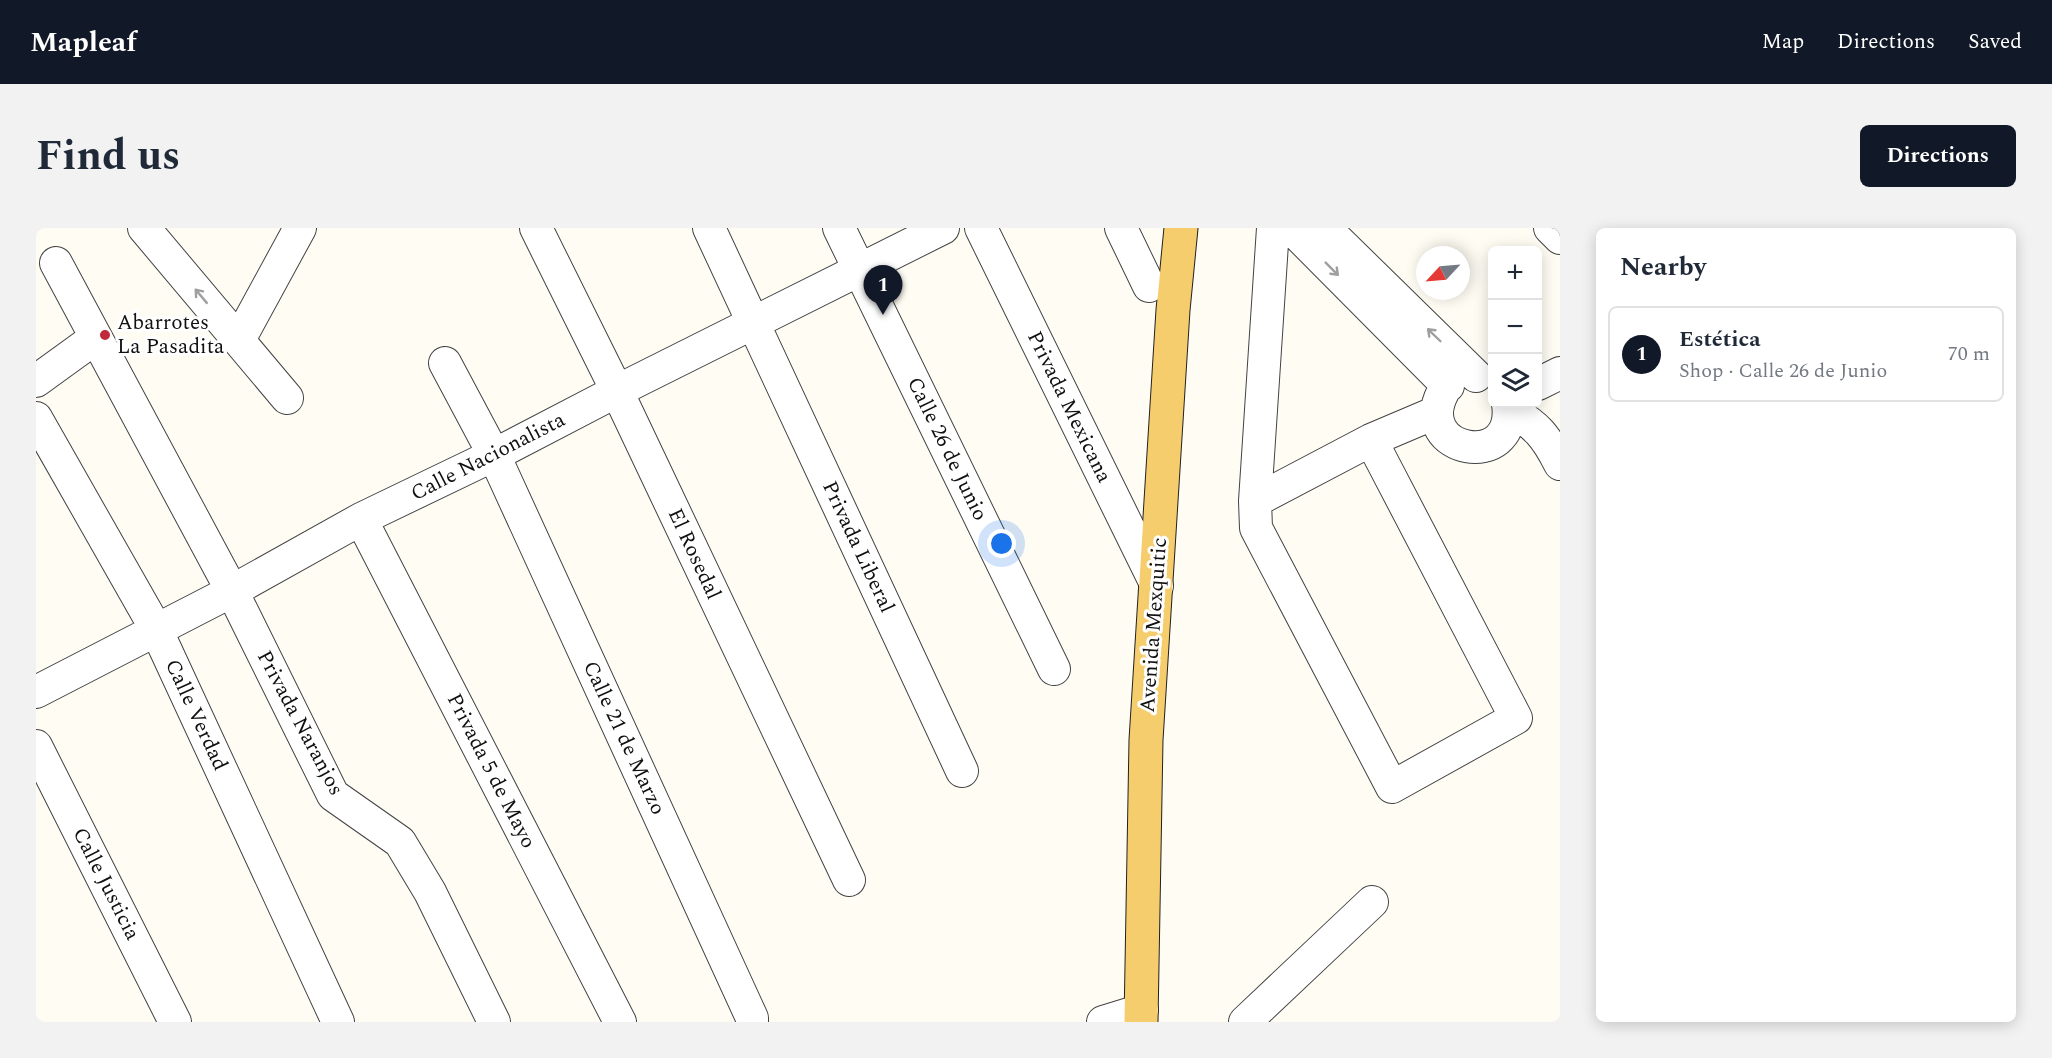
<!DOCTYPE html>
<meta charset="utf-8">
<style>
:root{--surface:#fff;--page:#f2f2f3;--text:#1f2937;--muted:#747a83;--line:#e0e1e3;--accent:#111827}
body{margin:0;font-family:Spectral,serif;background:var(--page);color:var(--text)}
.controls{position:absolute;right:18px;top:18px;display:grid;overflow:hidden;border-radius:9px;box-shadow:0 3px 15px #0003}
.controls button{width:54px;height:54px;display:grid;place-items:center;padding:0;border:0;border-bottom:2px solid var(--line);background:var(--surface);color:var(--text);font:30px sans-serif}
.compass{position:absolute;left:1380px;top:18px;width:54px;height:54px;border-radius:50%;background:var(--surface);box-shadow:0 3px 15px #0003;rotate:244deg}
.you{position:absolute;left:966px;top:316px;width:21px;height:21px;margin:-15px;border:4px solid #fff;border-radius:50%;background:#1a73e8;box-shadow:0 0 0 9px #1a73e833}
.badge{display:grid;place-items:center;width:39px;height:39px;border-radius:50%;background:var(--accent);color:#fff;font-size:20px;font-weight:700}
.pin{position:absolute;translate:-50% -50px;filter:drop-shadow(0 2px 3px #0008)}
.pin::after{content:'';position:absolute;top:32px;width:21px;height:18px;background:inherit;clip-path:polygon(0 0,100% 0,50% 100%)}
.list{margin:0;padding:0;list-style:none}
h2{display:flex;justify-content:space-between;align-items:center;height:78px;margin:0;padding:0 24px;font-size:26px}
h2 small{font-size:20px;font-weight:400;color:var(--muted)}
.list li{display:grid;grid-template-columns:39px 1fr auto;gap:18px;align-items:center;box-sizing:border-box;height:96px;margin:0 12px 12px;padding:0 12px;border:2px solid var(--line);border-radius:9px}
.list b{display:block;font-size:22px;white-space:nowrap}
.list p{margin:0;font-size:20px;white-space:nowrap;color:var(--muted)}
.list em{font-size:20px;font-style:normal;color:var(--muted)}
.icon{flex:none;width:33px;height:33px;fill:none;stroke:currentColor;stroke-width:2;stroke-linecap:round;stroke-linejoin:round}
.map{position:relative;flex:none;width:1524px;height:794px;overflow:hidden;border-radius:9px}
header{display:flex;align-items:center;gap:36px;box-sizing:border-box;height:84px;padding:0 30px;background:var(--accent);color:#fff}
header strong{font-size:28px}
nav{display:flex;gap:33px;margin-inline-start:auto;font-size:21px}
.intro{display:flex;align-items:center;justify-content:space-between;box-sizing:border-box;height:144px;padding:0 36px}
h1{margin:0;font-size:42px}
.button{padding:15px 27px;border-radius:9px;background:var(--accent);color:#fff;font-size:21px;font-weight:700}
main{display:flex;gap:36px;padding:0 36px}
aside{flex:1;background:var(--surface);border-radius:9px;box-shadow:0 3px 15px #0003}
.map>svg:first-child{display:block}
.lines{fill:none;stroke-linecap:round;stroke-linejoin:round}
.minor-casing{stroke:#434343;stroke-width:34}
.major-casing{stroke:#212121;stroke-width:35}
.minor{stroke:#fff;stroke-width:32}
.major{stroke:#f6cd6c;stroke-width:33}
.oneway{stroke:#9f9f9f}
.poi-dot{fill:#c02939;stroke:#fff;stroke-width:2}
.labels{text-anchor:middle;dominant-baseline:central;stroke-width:6;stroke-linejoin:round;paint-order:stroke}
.poi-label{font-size:21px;fill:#101010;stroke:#fff;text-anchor:start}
.street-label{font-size:21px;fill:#101010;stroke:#fff}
</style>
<header>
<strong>Mapleaf</strong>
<nav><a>Map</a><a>Directions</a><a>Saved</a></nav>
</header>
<div class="intro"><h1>Find us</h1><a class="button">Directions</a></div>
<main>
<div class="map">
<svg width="1524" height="794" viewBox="0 0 1524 794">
<rect width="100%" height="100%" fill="#fffcf4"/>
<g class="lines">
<g class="minor-casing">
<path id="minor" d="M108 0 251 170
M500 0 581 163 813 652
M673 0 926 543
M803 0 1018 441
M945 0 1121 358
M1085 0 1113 58
M1237 0 1219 273 1220 300 1356 559 1480 490 1335 212
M1255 0 1412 158
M1289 0 1440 148
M1514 0 1524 10
M20 35 196 363 297 567 364 614 394 664 458 794
M203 112 264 0
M409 135 458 227 716 790V794
M0 153 58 111
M1502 156 1524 145
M1407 164C1375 225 1482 244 1472 176
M1473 183C1500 195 1511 210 1524 236
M0 190 120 401 302 794
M1219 273 1335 212 1401 184
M325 291 584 794
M0 464 196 363 325 291 458 227 581 163 907 0
M0 518 139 794
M1067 794 1106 782
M1209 794 1336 674"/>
</g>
<g class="major-casing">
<path id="major" d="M1105 794 1110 512 1137 82 1145 0"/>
</g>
<use href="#minor" class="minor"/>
<use href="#major" class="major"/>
</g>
<defs><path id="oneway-shaft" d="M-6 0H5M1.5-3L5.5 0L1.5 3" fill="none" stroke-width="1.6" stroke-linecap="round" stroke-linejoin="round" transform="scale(1.5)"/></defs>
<g class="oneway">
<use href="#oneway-shaft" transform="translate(1296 41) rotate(45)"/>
<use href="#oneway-shaft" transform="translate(165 68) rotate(-130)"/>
<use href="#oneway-shaft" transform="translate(1398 107) rotate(-136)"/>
</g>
<circle class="poi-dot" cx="69" cy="107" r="6"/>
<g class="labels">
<g class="poi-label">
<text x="81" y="95">Abarrotes<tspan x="81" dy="24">La Pasadita</tspan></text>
</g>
<g class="street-label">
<text transform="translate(1033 179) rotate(64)">Privada Mexicana</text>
<text transform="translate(911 221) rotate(64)">Calle 26 de Junio</text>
<text transform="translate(452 229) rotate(-27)">Calle Nacionalista</text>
<text transform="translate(822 319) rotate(65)">Privada Liberal</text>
<text transform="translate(658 326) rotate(65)">El Rosedal</text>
<text transform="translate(1118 397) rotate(-86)">Avenida Mexquitic</text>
<text transform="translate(160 487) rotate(65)">Calle Verdad</text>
<text transform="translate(264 495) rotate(62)">Privada Naranjos</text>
<text transform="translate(588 510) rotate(65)">Calle 21 de Marzo</text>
<text transform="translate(455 543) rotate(63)">Privada 5 de Mayo</text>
<text transform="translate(70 656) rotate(63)">Calle Justicia</text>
</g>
</g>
</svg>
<div class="controls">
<button>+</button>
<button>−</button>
<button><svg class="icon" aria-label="layers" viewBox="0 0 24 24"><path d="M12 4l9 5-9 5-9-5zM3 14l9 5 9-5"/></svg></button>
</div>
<svg class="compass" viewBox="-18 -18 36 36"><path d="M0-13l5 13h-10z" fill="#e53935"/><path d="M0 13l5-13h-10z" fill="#747a83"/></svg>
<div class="you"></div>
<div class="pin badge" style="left:847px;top:87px">1</div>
</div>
<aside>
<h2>Nearby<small></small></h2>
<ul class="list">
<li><span class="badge">1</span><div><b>Estética</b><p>Shop · Calle 26 de Junio</p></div><em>70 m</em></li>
</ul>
</aside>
</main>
